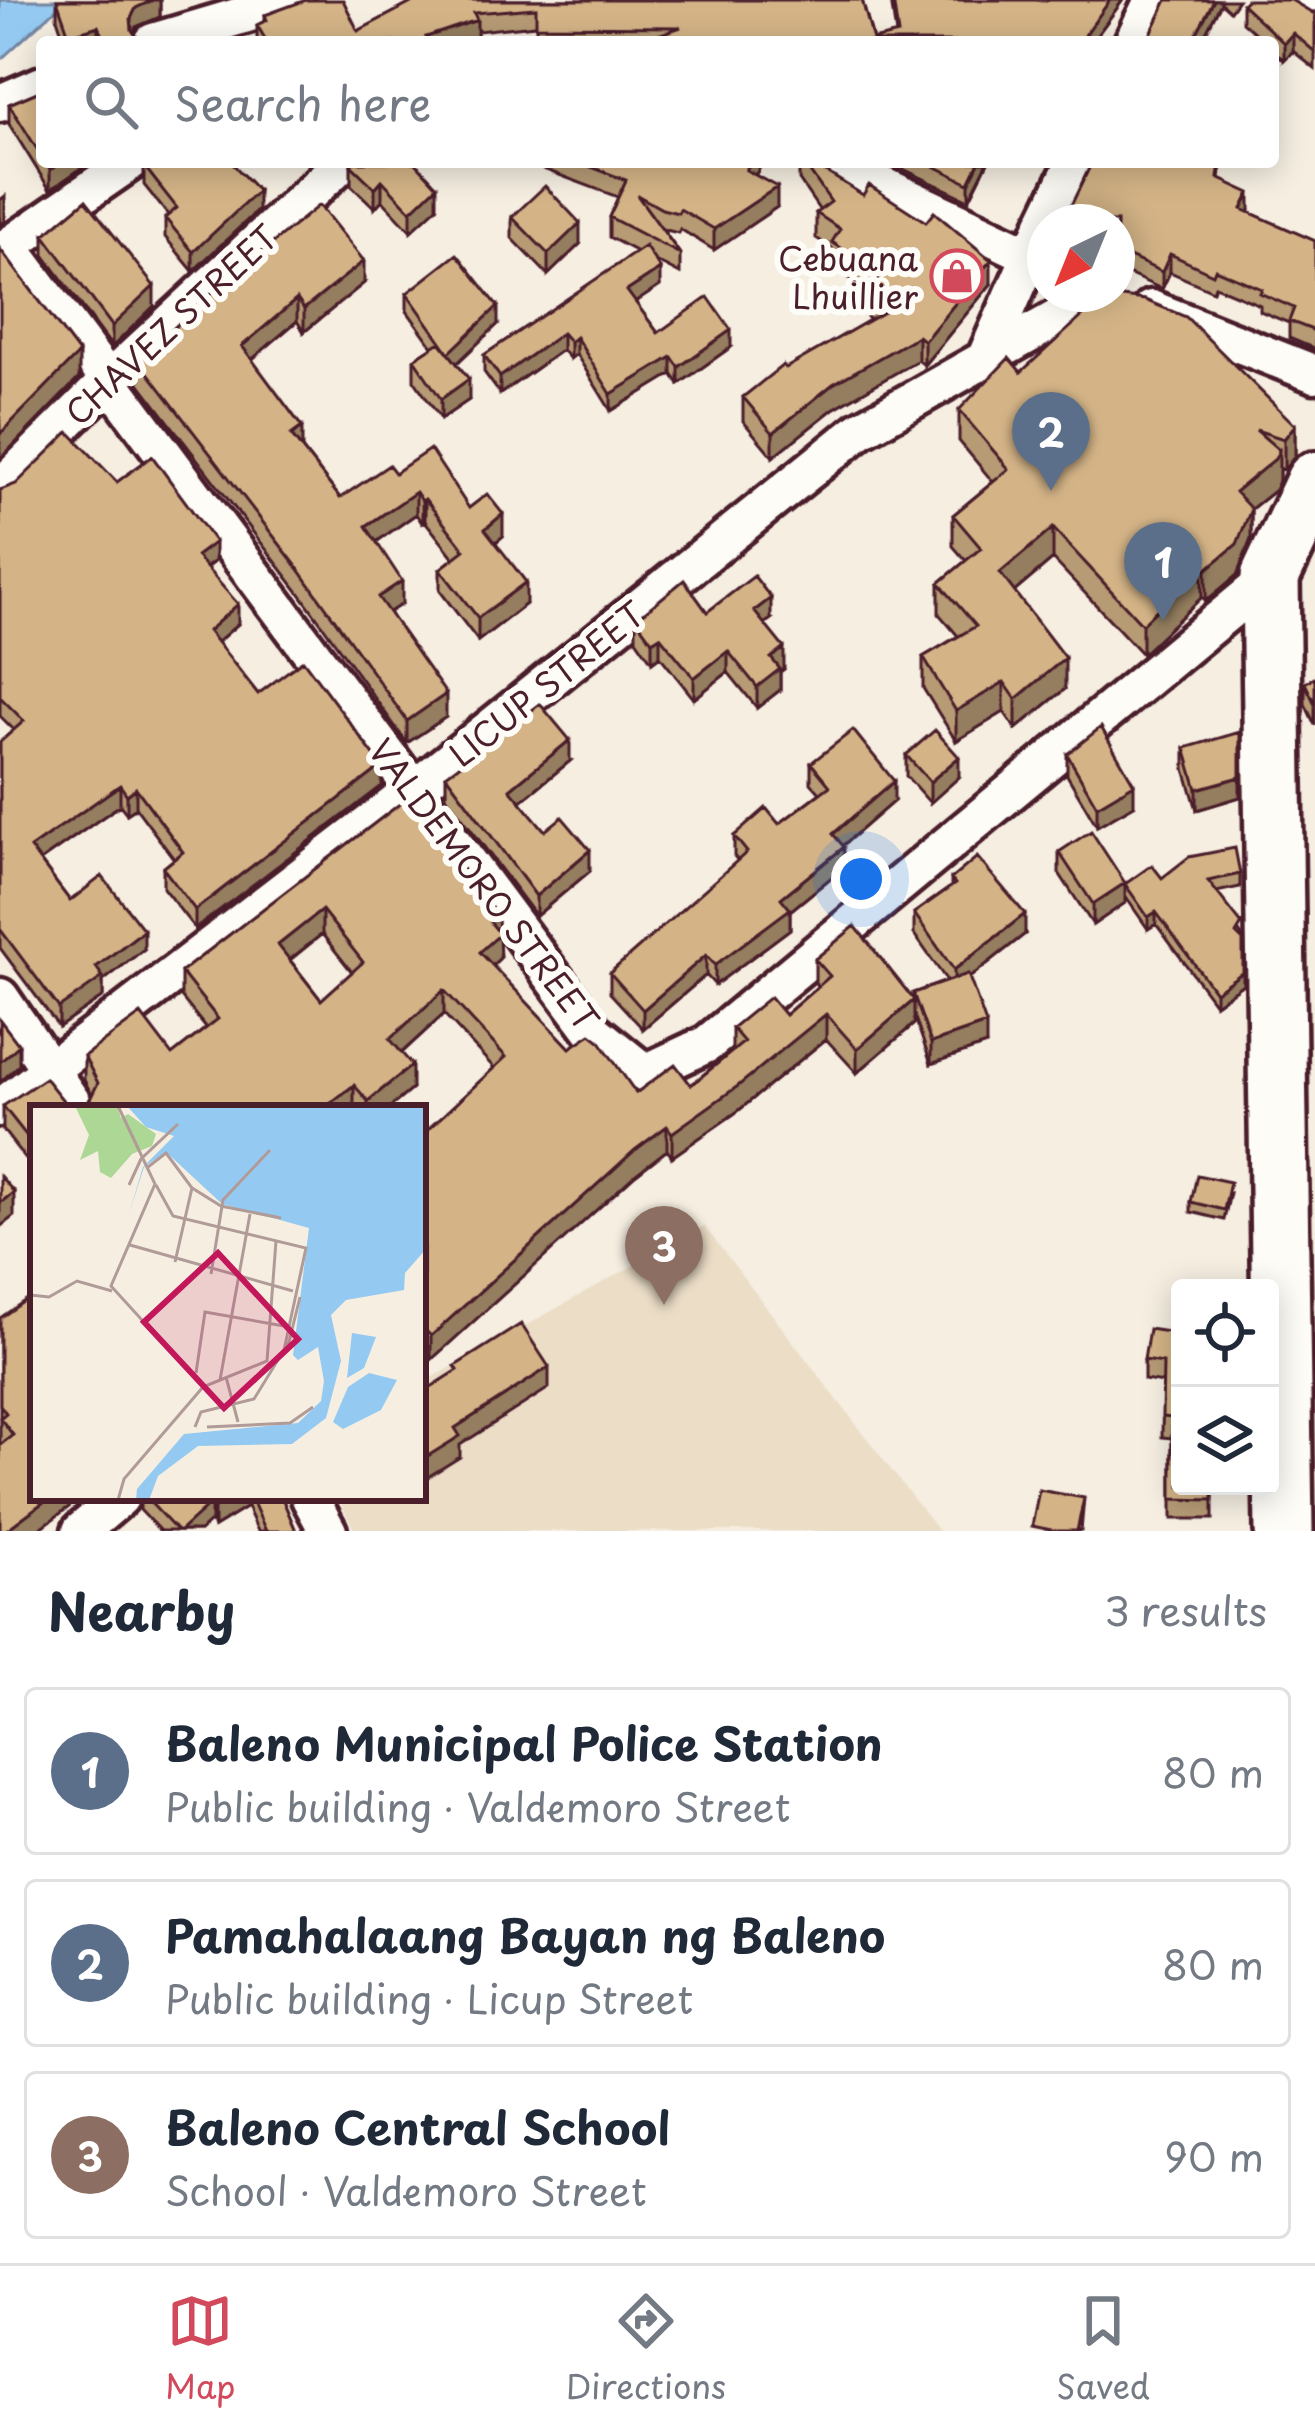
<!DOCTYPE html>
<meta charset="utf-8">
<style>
:root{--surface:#fff;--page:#f2f2f3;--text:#1f2937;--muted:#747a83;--line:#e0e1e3;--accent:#d1495b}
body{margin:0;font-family:"Playpen Sans",sans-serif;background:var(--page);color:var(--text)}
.controls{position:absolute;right:36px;bottom:36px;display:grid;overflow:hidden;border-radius:12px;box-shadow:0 6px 30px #0003}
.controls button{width:108px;height:108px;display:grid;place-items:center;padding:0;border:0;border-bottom:3px solid var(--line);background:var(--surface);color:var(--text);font:60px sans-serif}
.compass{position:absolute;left:1027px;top:204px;width:108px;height:108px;border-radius:50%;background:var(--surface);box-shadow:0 6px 30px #0003;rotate:223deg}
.you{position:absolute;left:861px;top:879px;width:42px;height:42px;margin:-30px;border:9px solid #fff;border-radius:50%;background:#1a73e8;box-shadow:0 0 0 18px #1a73e833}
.badge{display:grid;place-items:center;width:78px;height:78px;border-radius:50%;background:var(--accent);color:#fff;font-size:39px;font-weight:700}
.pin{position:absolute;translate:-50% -99px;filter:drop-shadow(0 3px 6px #0008)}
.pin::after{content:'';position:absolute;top:63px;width:42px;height:36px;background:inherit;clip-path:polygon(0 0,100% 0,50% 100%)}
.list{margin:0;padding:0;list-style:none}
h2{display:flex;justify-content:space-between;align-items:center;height:156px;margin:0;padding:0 48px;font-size:51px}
h2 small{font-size:39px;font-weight:400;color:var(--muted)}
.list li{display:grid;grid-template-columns:78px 1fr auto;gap:36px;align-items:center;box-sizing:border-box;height:168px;margin:0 24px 24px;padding:0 24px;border:3px solid var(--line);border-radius:12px}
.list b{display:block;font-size:45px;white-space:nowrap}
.list p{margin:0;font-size:39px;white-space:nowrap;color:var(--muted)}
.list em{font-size:39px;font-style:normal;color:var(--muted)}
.icon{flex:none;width:66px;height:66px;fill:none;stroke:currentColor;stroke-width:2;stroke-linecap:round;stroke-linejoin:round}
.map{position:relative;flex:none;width:1315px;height:1531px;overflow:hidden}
.search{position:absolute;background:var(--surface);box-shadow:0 6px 30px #0003;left:36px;right:36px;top:36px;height:132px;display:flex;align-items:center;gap:30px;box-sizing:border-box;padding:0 42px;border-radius:12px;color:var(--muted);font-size:45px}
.sheet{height:732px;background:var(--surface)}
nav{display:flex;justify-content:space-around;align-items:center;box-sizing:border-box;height:168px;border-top:3px solid var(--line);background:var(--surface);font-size:33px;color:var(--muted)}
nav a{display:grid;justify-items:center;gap:6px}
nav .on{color:var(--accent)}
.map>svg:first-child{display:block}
.built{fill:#ebddc6}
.water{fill:#94caf2;stroke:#7686a2;stroke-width:3}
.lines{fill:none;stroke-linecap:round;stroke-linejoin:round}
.minor-casing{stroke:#4a1f2b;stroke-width:45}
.primary-casing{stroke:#4a1f2b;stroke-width:66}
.minor{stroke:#fdfcf7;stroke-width:36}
.primary{stroke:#fdfcf7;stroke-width:57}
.wall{fill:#b69b74;stroke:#4a1f2b;stroke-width:3;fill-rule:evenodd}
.shaded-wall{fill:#947e5e;stroke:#4a1f2b;stroke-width:3}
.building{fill:#d4b487;stroke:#4a1f2b;stroke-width:3;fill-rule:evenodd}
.labels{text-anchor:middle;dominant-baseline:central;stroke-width:12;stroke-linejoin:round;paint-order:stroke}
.poi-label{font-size:33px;fill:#4a1f2b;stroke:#fdfcf7;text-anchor:end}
.street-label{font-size:33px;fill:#4a1f2b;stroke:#fdfcf7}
.inset-road{fill:none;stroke:#b19b98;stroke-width:3}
.view{fill:#c2185b;fill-opacity:0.15;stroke:#c2185b;stroke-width:6}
.inset-edge{fill:none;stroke:#4a1f2b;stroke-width:6}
</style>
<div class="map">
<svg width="1315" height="1531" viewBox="0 0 1315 1531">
<rect width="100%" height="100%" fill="#f5eee1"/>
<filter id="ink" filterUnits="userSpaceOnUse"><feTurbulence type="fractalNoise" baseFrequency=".00833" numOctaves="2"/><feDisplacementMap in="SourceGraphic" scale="24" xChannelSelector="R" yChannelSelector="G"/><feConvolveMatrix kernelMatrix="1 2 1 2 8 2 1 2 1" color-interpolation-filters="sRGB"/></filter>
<g filter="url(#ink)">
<path class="built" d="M704 1226 938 1531H355L338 1498H423V1383Z"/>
<path class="water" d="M0 0H66L0 60Z"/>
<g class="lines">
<g class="minor-casing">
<path id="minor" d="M1305 0 1315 8
M153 42 294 0
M1133 42 1153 0
M0 103 42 85
M833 162 1045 262
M1046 222 1075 162
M9 246 593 1031 645 1073 707 1044 1270 577
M0 252 130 162
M1151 309 1315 374
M985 359 1045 223
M0 488 110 379 343 162
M0 997 76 1108
M0 1108 412 791 860 430 1100 294
M310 1498 328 1531
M81 1531 120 1498"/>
</g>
<g class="primary-casing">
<path id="primary" d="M1284 1531 1270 577 1315 481"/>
</g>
<use href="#minor" class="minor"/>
<use href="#primary" class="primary"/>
</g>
<path class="wall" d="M57 0H160V17L136 27 134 32 138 39 144 42H65L57 18Z
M417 0H862L873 40 896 35 891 0H1123L1092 42H536V25L477 31V38L464 42H257V25L265 21V15L358 31Z
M1167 0H1238L1230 11 1221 3 1201 42H1147Z
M1242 4 1315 12V69L1293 51 1284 60 1273 50V42H1265L1242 22Z
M42 90V162H86V165L50 190 9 124V104Z
M543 162H759V169L755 175 777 207 714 250 680 229 678 233 662 229 680 254V274L655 261 660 286 635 302 658 333 731 347 679 384 672 374 611 411 576 354 570 359 562 350 500 394 484 372V355L637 252 609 237V217L618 197 543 169Z
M799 162H810L991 284 924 365 918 360 833 409 773 457 743 421V397L786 368 870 320 867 317V293L869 291 832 267V248L816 238V213L820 211 799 180Z
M897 162H988L969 200 897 166Z
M1222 162 1220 179 1250 210 1249 212 1315 241V349L1289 338V323L1260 311V305L1215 286 1213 291 1170 272 1162 289 1117 269V222Z
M351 165 437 207 411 231 382 200 375 208 351 185Z
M144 166 258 210 193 271 165 237V218L168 215 144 185Z
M512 217 580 244 548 275 512 238Z
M44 235 154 306 112 347 44 255Z
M364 283 304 332 297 321 252 359 302 449 340 498 395 473 469 508 503 536 496 542 526 604 478 641 440 591V569L454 558 425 521 422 523 416 514 376 542 402 604 389 612 446 717 407 743 298 591 139 383V361L207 297Z
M407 293 498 324 457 363 469 400 441 419 414 380V359L433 347 407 311Z
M1021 372 1295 425V456L1284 470 1279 468V480L1275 490 1251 509V539L1237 575 1206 601 1202 597 1142 654 1053 559 1014 592 1065 689 1016 729 1004 712 956 741 923 688V657L958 636 939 614V583L966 561 953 546V515L993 482 959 441V410Z
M117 482 215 561 206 568 238 624 217 642 258 694 382 786 195 929 163 888V868L174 859 136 808 127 814 120 805 40 861 70 901 144 949 103 981V997L59 1027 0 948V742L14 730 0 716V490Z
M707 612 771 619 764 624 784 669 780 672V690L757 708 728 672 694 699 660 656 652 662 636 639V619Z
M1315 677V725L1305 704V683Z
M1185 748 1240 797 1197 810 1185 769Z
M1067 754 1134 805 1097 826 1067 775Z
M906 755 959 777 930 803 906 776Z
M570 761 520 802 545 831 590 871 536 916 446 796V775Z
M811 763 894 801 843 845 844 867 790 911V929L715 985 706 975 643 1029 610 993V973L738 861 734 856V836L779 824 820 793 811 783Z
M409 797 498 932 500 958 492 966 570 1048 636 1093 691 1085 732 1051V1028L785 1015 818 986 815 983V959L913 999V993L947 981 914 934V913L951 887V879L1025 934 969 978 986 1045 931 1064 914 1015V1024L857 1073 826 1039 738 1111 672 1157 667 1150 635 1175 431 1360 423 1352V1134L494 1068 444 1014 402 1053 412 1089 389 1108H33V1169L3 1130V1106L65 1103 77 1106 88 1103 92 1095 84 1080V1056L172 1055 206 1028 181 997V972ZM322 934 352 972 321 1000 290 960Z
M1059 852 1125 883 1162 878 1240 874V887L1216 892 1242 937 1243 984 1215 1004 1156 924 1148 929 1125 896V903L1093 925 1059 873Z
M1230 1193 1224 1220 1191 1212V1202Z
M0 1318 37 1531 0 1442Z
M1175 1333 1180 1486H1213V1519H1172V1438L1162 1437 1163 1383 1144 1380V1360Z
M140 1498H282L296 1531H258L247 1507 214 1527 211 1521 200 1531H160L140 1510Z"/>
<path class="shaded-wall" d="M153 0H160V17L136 27 131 38V18L136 8Z
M1110 0H1123L1092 42H1080Z
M1214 0H1221V3L1201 42H1192Z
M477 20V38L464 42H426V37Z
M98 26V42H69V35Z
M1293 33V51L1284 60V43Z
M62 162H86V165L50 190V170Z
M751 162H759V169L746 190V170Z
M979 162H988L969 200V183Z
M382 180V200L375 208V188Z
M437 186V207L411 231V211Z
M777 187V207L714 250V229Z
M258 191V210L193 271V252Z
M1250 193V210L1242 227V209Z
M5 196V221L0 225V200Z
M580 223V244L548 275V254Z
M1170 254V272L1162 289V272Z
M991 260V284L924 365V341Z
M364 261V283L304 332V309Z
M660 269V286L627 308V291Z
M154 286V306L112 347V326Z
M297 299V321L242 368V346Z
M498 306V324L449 371V353Z
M731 330V347L679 384V367Z
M562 333V350L500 394V377Z
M918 336V360L833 409 773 457V433L833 384Z
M576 337V354L570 359V342Z
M79 353V378L0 459V434Z
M672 357V374L611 411V394Z
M469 379V400L441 419V399Z
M1295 425V456L1284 470V439Z
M302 427V449L291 435Z
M1279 450V480L1275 490 1251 509V539L1237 575 1206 601V570L1235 492Z
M416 492V514L366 549V526Z
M425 499V521L422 523V501Z
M503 514V536L485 551V529Z
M1053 528V559L1000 604V573Z
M215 542V561L196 575V556Z
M1202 566V597L1142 654V624Z
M402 581V604L378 619V597Z
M526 582V604L478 641V618Z
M771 598V619L754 631V611Z
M238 604V624L208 650V631Z
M660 636V656L652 662V641Z
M784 648V669L780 672V690L757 708V687L771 658Z
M728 651V672L694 699V678Z
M1065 658V689L1016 729V699Z
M1004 682V712L956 741V711Z
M446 694V717L407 743V721Z
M570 740V761L510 810V789Z
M959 757V777L930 803V782Z
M382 766V786L195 929V910Z
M1240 777V797L1197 810V789Z
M894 781V801L833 854V834Z
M1134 784V805L1097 826V806Z
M120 785V805L30 868V848Z
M136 788V808L127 814V795Z
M844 847V867L790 911V929L715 985V965L781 898Z
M590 850V871L536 916V896Z
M1125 883V903L1093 925V904Z
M322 910V934L278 969V945Z
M1156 912V924L1148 929V917Z
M1025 914V934L954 990V970Z
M498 917 500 958 480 976V952L491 923Z
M144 930V949L103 981V997L59 1027V1008L96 967Z
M706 955V975L643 1029V1010Z
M1243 972V984L1215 1004V992Z
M444 990V1014L390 1063V1039Z
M914 1000V1024L857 1073V1049Z
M826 1014V1039L738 1111 672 1157V1133Z
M986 1024V1045L931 1064V1043Z
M19 1045V1065L0 1082V1062Z
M412 1065V1089L389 1108H368V1101Z
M354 1085V1108H324Z
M667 1126V1150L635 1175 431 1360V1336L635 1150Z
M14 1192V1216L0 1227V1203Z
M549 1367V1388L460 1445V1457L423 1480V1459L455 1428Z
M49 1498H81L37 1531H5Z
M232 1498H247V1507L214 1527V1508Z
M1084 1498 1081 1531H1077Z
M211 1503V1521L200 1531H180Z"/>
<path class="building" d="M57 0H153L136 8 131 18 132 30 138 39 144 42H107L98 26 69 35Z
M306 0H343L358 31 417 0H862L873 40 898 34 893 0H1110L1080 42H638L681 27 536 26V8L474 13 477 20 426 37 429 42H267L257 25 267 20 265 15Z
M1167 0H1214L1192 42H1147Z
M1246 0H1291L1313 13 1315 12V52L1293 33 1284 43 1242 4Z
M42 90V157L9 104Z
M45 162H62L50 170Z
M150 162H231L258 191 193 252 165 218 177 208 144 166Z
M354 162H415L437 186 411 211 382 180 375 188 351 165Z
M578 162H751L746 170 777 187 714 229 680 209 678 213 662 209 637 195 680 254 609 217 626 180Z
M803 162H810L863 195 869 185 926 222 934 212 991 260 924 341 918 336 833 384 773 433 743 397 783 365 786 368 887 310 867 293 882 275 832 242 840 229 816 213 831 202Z
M926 162H979L969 183Z
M1092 162H1220L1218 178 1250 193 1242 209 1315 241V331L1289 321 1294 308 1260 293 1262 289 1215 269 1213 274 1170 254 1162 272 1117 251V222H1063Z
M545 186 580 223 548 254 512 217Z
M86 200 154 286 112 326 44 235Z
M319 205 364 261 304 309 297 299 242 346 302 427 291 435 340 498 389 465 395 473 430 449 469 508 487 494 503 514 485 529 526 582 478 618 440 569 465 550 425 499 422 501 416 492 366 526 402 581 378 597 446 694 407 721 298 568 139 361 207 297Z
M645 246 660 269 627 291 658 333 708 297 731 330 679 367 672 357 611 394 576 337 570 342 562 333 500 377 484 355Z
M0 249 79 353 0 434Z
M457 254 498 306 449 353 407 293Z
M1106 295 1145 300 1186 317 1295 425 1284 439 1256 430 1279 450 1275 459 1235 492 1251 509 1237 544 1206 570 1202 566 1142 624 1053 528 1000 573 1065 658 1016 699 1004 682 956 711 923 657 976 626 939 583 981 548 953 515 1009 469 959 410 1009 358 1021 372Z
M440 342 469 379 441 399 414 359Z
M69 432 117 482 152 456 215 542 196 556 238 604 208 631 258 694 303 660 382 766 195 910 163 868 183 852 136 788 127 795 120 785 30 848 70 901 102 876 144 930 96 967 103 977 59 1008 0 929V742L24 721 0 697V490L16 484Z
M754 576 771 598 754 611 784 648 771 658 780 669 757 687 728 651 694 678 660 636 652 641 636 619 684 580 707 612Z
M1315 677V704L1305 683Z
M540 704 570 740 510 789 545 831 562 817 590 850 536 896 446 775Z
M1101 727 1134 784 1097 806 1067 754Z
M853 730 894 781 833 834 844 847 781 898 790 909 715 965 706 955 643 1010 610 973 747 852 734 836 766 808 779 824 830 786 811 763Z
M935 730 959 757 930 782 906 755Z
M1240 732V777L1197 789 1185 748Z
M409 797 498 917 491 923 500 934 480 952 570 1048 591 1034 599 1040 636 1093 675 1064 691 1085 744 1042 732 1028 770 997 785 1015 830 976 815 959 855 926 914 1000 857 1049 826 1014 738 1086 672 1133 667 1126 635 1150 431 1336 423 1328V1134L506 1057 444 990 390 1039 412 1065 368 1101 354 1085 324 1108H153L150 1105 146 1108H33V1144L3 1106 45 1078 65 1103 77 1106 88 1103 98 1083 84 1056 141 1014 172 1055 218 1019 181 972ZM322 910 363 962 321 1000 278 945Z
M1091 831 1125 883 1093 904 1059 852Z
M1235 848 1240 874 1208 881 1242 924 1236 934 1243 941V972L1215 992 1156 912 1148 917 1125 884 1152 865 1162 878 1189 857Z
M977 857 1025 914 954 970 914 913 955 884 951 879Z
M968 974 986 1024 931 1043 913 993Z
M0 1020 19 1045 0 1062Z
M1197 1175 1230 1182 1224 1210 1191 1202Z
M0 1176 14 1192 0 1203Z
M33 1295V1498H49L5 1531H0V1445L13 1435 0 1418 6 1413 0 1405V1318Z
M1176 1298H1180V1486H1213V1500L1172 1499V1418L1162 1417 1163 1363 1144 1360 1149 1329 1175 1333Z
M521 1324 549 1367 455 1428 460 1436 423 1459V1392L458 1370 455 1366Z
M1039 1490 1084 1498 1077 1531H1056L1032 1526Z
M146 1498H232L214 1508 211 1503 180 1531H177Z
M251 1498H282L296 1531H266Z"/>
</g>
<defs>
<g id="shop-ring" transform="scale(2.7)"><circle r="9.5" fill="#fdfcf7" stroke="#d1495b" stroke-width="1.5"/><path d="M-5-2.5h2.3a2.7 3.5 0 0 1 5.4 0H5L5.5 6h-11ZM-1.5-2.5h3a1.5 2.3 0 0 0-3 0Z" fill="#d1495b"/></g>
</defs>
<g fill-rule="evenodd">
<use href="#shop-ring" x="957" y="276"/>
</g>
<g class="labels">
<g class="poi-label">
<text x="918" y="257">Cebuana<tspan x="918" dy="38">Lhuillier</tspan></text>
</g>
<g class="street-label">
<text transform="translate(170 324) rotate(-43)">CHAVEZ STREET</text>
<text transform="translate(546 683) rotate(-39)">LICUP STREET</text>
<text transform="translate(485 884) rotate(53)">VALDEMORO STREET</text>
</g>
</g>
<g transform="translate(30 1105)">
<rect width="396" height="396" fill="#f5eee1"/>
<path d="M45 1H87L91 13 98 9 126 29 122 41 102 49 81 73 70 67 68 46 50 55 59 30Z" fill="#acd795"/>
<path d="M97 1H396V144L375 168 374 185 316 195 301 210 311 256 296 313 262 339 168 341 128 371 119 395H106L107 384 154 329 268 318 291 296 294 276 288 242 268 255 263 250 279 123 192 99 136 47 114 62 99 109 113 62 144 31 116 22ZM322 228 346 232 334 263 317 273ZM339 268 367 275 351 305 313 324 303 317 318 282Z" fill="#94caf2"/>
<path class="inset-road" d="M88 1 125 79 81 181 173 282 94 374 88 395M118 62 136 48 162 83M99 80 111 54 148 19M126 80 143 111 276 143 254 245M100 140 263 186M145 157 162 83 191 101 251 113M181 169 193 95 240 45M0 190 19 192 47 176 82 186M166 268 175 207 254 221M196 272 208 317M190 275 220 109M173 282 237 256 246 136M165 322 171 307 224 294 259 237 270 192M177 322 260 318 283 302"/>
<path class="view" d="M188 148 268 234 194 303 114 217Z"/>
<rect width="396" height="396" class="inset-edge"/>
</g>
</svg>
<div class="controls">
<button><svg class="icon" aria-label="locate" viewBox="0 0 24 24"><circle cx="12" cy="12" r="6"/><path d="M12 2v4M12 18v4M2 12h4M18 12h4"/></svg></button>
<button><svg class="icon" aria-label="layers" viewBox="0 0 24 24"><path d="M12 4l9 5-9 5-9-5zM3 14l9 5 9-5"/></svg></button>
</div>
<svg class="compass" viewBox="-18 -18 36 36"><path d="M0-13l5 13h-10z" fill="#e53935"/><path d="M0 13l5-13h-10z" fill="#747a83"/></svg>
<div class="you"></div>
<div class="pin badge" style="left:1163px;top:621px;background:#5c6f8a">1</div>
<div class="pin badge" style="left:1051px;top:491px;background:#5c6f8a">2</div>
<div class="pin badge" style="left:664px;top:1305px;background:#8d6e63">3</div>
<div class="search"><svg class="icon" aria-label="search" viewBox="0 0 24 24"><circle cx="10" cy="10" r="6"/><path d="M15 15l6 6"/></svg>Search here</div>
</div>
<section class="sheet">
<h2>Nearby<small>3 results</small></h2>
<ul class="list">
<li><span class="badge" style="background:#5c6f8a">1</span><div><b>Baleno Municipal Police Station</b><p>Public building · Valdemoro Street</p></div><em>80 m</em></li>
<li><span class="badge" style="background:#5c6f8a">2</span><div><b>Pamahalaang Bayan ng Baleno</b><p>Public building · Licup Street</p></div><em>80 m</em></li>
<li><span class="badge" style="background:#8d6e63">3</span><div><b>Baleno Central School</b><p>School · Valdemoro Street</p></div><em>90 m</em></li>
</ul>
</section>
<nav>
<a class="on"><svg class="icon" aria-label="map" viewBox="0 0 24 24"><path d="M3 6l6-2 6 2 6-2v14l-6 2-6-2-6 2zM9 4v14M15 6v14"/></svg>Map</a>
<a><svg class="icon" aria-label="directions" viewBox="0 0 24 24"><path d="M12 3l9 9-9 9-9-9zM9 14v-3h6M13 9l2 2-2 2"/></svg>Directions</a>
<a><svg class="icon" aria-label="saved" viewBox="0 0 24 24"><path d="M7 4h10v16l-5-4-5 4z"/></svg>Saved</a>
</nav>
